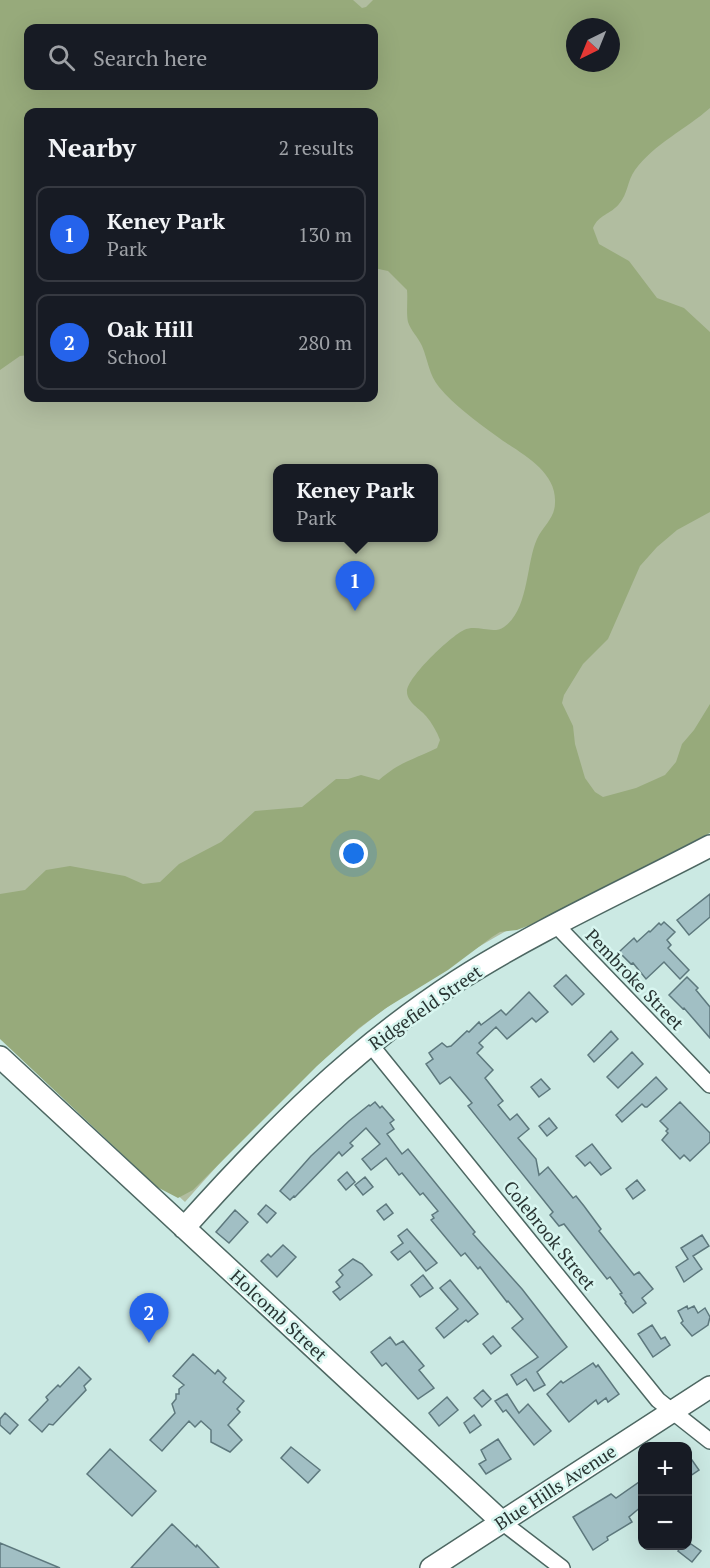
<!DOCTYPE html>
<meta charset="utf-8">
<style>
:root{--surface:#171b24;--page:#20242c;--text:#f1f3f6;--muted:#9ea1a6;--line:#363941;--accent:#2563eb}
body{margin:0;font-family:"PT Serif",serif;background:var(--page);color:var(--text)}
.controls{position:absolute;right:18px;bottom:18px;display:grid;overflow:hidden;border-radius:12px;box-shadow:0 6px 24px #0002}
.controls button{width:54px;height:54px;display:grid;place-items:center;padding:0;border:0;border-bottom:2px solid var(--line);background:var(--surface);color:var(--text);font:30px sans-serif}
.compass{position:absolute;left:566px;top:18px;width:54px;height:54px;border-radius:50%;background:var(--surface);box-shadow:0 6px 24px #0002;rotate:223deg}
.you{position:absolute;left:354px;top:854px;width:21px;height:21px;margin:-15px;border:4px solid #fff;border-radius:50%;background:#1a73e8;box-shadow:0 0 0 9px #1a73e833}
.badge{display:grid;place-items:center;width:39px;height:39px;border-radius:50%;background:var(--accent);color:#fff;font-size:20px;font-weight:700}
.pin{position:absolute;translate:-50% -50px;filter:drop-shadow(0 2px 3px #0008)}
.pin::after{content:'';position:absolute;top:32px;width:21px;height:18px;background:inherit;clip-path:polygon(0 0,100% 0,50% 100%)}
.popup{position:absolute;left:273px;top:464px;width:165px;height:78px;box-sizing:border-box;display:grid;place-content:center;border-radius:12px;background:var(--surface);filter:drop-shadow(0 2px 4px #0005);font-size:20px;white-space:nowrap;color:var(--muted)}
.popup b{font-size:22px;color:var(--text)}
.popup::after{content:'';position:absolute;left:50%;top:100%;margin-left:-12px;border:12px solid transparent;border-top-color:var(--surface)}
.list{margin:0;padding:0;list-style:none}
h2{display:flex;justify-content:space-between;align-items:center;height:78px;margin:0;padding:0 24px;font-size:26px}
h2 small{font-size:20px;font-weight:400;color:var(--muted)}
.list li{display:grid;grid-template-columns:39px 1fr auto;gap:18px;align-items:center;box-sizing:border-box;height:96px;margin:0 12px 12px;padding:0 12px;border:2px solid var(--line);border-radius:12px}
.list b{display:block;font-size:22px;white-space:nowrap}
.list p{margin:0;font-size:20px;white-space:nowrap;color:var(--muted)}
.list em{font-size:20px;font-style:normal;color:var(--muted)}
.icon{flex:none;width:33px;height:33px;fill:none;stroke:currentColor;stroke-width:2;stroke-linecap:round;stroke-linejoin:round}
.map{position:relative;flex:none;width:710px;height:1568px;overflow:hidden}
.search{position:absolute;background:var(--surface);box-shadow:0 6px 24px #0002;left:24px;top:24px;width:354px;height:66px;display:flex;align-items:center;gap:15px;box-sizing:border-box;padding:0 21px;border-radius:12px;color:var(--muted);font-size:22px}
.panel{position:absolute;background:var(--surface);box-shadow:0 6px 24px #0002;left:24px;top:108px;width:354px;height:294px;border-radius:12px}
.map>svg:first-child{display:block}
.green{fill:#b1bda0;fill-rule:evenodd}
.forest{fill:#97aa7b;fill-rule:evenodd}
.building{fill:#a1bfc4;stroke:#5d787d;stroke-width:1.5}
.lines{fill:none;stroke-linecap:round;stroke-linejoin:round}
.street-casing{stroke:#4d6762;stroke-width:18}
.secondary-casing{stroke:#4d6762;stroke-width:24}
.street{stroke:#fff;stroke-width:15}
.secondary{stroke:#fff;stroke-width:21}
.labels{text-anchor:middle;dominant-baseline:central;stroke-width:5;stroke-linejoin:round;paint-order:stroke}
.street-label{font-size:18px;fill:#283432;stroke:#d8f6f0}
</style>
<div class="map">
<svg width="710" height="1568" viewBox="0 0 710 1568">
<rect width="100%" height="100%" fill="#cbe9e3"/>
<path class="green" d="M0 0H710V825C597 883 479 937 378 1014 306 1069 245 1134 185 1202L0 1029ZM575 27H611V63H575ZM28 28H374V86H28ZM28 112H374V398H28ZM277 468H433V538H277Z"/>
<path class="forest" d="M0 0H353L362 8 366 7 373 0H710V108C686 129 654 144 635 170 627 181 628 194 619 204 610 215 599 214 593 228L599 244 629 261 657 298 684 308 710 332V512L677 530 657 547 640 566 608 639 583 664 564 695 562 703 573 726 575 744 585 778 595 792 603 797 636 788 665 775 676 762 682 744 694 730 710 704V833L533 924 517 930 500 932 492 937 448 970 386 1008 359 1028 317 1066 193 1190 178 1198 157 1187 0 1039V894L25 890 46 870 70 866 125 876 143 884 160 882 179 864 221 842 255 811 302 807 336 779H348L361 775 379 780C401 761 413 760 437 748L440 740C437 732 432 723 426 716 420 709 407 702 407 692 406 678 451 636 464 630 477 624 493 635 504 627 529 610 526 563 537 539 543 526 555 518 555 503 557 469 517 452 495 435 476 421 454 405 439 387 429 375 428 360 422 346 418 337 411 331 408 322 406 312 408 300 407 290L388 271 374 268V112H28V355L20 356 0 370ZM575 27H611V63H575ZM28 28H374V86H28Z"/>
<path class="building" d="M710 894V917L689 935 677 920Z
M664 922 675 932 667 940 671 945 668 948 689 970 680 979 664 962 646 979 633 963 631 964 619 952 634 938 637 942 649 931 650 932 659 923 661 925Z
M566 975 584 994 572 1005 554 986Z
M687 977 698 988 696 990 710 1007V1038L684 1008 683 1009 669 995Z
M529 992 548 1012 536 1022 532 1018 507 1039 496 1027 479 1043 483 1047 477 1053 493 1070 485 1078 503 1101 498 1105 510 1120 517 1114 529 1129 518 1138 536 1159 539 1175 548 1167 573 1198 576 1196 584 1206 601 1229 599 1231 634 1275 639 1272 653 1289 642 1298 646 1303 633 1313 625 1303 626 1302 620 1294 622 1293 610 1277 607 1279 564 1224 559 1226 550 1215 553 1212 468 1106 472 1103 450 1077 440 1084 426 1064 433 1059 429 1053 442 1043 447 1047 451 1046 467 1031 469 1032 479 1022 481 1025 501 1010 506 1015Z
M611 1031 618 1039 594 1062 588 1055Z
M632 1052 643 1064 618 1088 607 1077Z
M656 1077 667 1089 647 1107H645L642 1104 622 1122 616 1115Z
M541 1079 550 1089 539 1097 531 1087Z
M375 1102 380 1108 382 1106 394 1120 390 1123 394 1129 387 1134 402 1154 408 1149 475 1232 473 1234 522 1289 567 1347 537 1372 545 1385 534 1391 526 1379 517 1385 511 1375 538 1357 512 1328 523 1319 508 1301 507 1302 480 1267 478 1269 465 1253 461 1256 431 1220 434 1218 432 1215 438 1211 423 1193 420 1195 402 1173 399 1175 386 1158 371 1170 362 1159 380 1144 366 1128 350 1143 353 1146 342 1156 339 1152 295 1197 294 1196 290 1200 280 1191 311 1156 349 1121 369 1105 370 1106Z
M680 1102 710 1133V1142L690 1161 684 1155 680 1159 662 1140 668 1133 666 1131 668 1129 660 1121Z
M549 1118 557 1128 547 1136 539 1126Z
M592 1144 611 1168 601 1175 590 1162 585 1166 576 1156Z
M347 1172 355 1182 346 1190 338 1180Z
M365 1177 373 1187 363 1195 355 1185Z
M637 1180 645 1190 633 1199 626 1189Z
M386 1204 393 1213 384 1220 377 1211Z
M266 1205 276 1213 267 1223 258 1214Z
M235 1210 248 1222 229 1243 216 1232Z
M407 1229 437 1263 426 1271 410 1251 398 1260 391 1252 403 1243 398 1236Z
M702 1235 709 1246 693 1256 702 1269 684 1282 676 1267 688 1259 681 1248Z
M283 1245 296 1257 277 1277 261 1261 268 1254 271 1257Z
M353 1259 362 1264 372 1275 340 1300 333 1292 340 1287 336 1282 343 1275 339 1270Z
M423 1275 433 1288 420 1297 411 1285Z
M450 1280 478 1314 468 1322 466 1320 444 1338 436 1328 458 1309 440 1288Z
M687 1306 688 1309 694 1306 698 1313 705 1308 710 1317 708 1325 692 1336 681 1323 683 1321 678 1311Z
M652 1325 661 1339 665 1337 670 1345 653 1357 638 1334Z
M493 1336 501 1346 491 1354 483 1344Z
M390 1337 396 1345 403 1341 424 1366 419 1370 434 1388 418 1399 386 1363 382 1366 371 1352Z
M193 1354 215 1374 218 1370 226 1378 223 1382 244 1401 237 1409 240 1412 228 1425 242 1440 230 1452 211 1442V1430L201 1421 195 1427 189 1421 162 1451 150 1440 175 1413 172 1404 176 1399V1394H179V1389L184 1385 173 1376Z
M593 1363 596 1367 598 1365 619 1394 608 1402 606 1398 598 1404 596 1400 569 1422 547 1394 561 1381 563 1383Z
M79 1367 91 1379 84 1386 86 1390 53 1425 49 1424 42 1432 29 1420 48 1400 46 1397 58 1385 60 1387Z
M483 1390 491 1399 482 1407 474 1398Z
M507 1394 519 1413 528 1404 551 1431 534 1445 506 1410 503 1412 495 1401Z
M447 1397 458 1410 439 1426 429 1413Z
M5 1413 18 1425 10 1434 0 1425V1419Z
M474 1415 481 1425 470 1433 464 1423Z
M498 1439 511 1459 486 1474 479 1464 486 1460 481 1450Z
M291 1447 320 1470 308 1483 281 1458Z
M110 1449 156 1491 132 1516 87 1474Z
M687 1453 699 1470 687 1478Z
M642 1480V1506L629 1517 632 1522 607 1537 608 1540 593 1550 573 1517 611 1494 616 1498Z
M172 1524 196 1547 197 1545 219 1568H131Z
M0 1543 60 1568H0Z
M691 1544 701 1551 692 1562 678 1551 682 1545H689Z"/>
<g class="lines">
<g class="street-casing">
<path id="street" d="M556 925 710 1085
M370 1044 658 1400 710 1441
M502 1522 562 1568"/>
</g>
<g class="secondary-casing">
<path id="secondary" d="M0 1057 502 1522
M184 1228C267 1135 351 1050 457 981 537 930 626 890 710 846
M431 1568 710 1387"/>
</g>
<use href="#street" class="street"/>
<use href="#secondary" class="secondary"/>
</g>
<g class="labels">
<g class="street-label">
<text transform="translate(635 979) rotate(46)">Pembroke Street</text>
<text transform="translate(425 1007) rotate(-35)">Ridgefield Street</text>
<text transform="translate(550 1235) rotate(51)">Colebrook Street</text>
<text transform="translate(279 1315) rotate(43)">Holcomb Street</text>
<text transform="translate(555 1487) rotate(-33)">Blue Hills Avenue</text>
</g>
</g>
</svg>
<div class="controls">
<button>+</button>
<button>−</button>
</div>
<svg class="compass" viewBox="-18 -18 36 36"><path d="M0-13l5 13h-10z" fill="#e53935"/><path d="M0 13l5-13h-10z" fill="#9ea1a6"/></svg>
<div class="you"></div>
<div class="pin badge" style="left:355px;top:611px">1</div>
<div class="popup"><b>Keney Park</b>Park</div>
<div class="pin badge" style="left:149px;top:1343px">2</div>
<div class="search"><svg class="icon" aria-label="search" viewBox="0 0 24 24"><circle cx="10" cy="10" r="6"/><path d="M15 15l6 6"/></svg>Search here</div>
<section class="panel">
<h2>Nearby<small>2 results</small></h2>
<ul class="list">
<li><span class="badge">1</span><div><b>Keney Park</b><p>Park</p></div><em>130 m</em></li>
<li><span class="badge">2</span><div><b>Oak Hill</b><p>School</p></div><em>280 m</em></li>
</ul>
</section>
</div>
